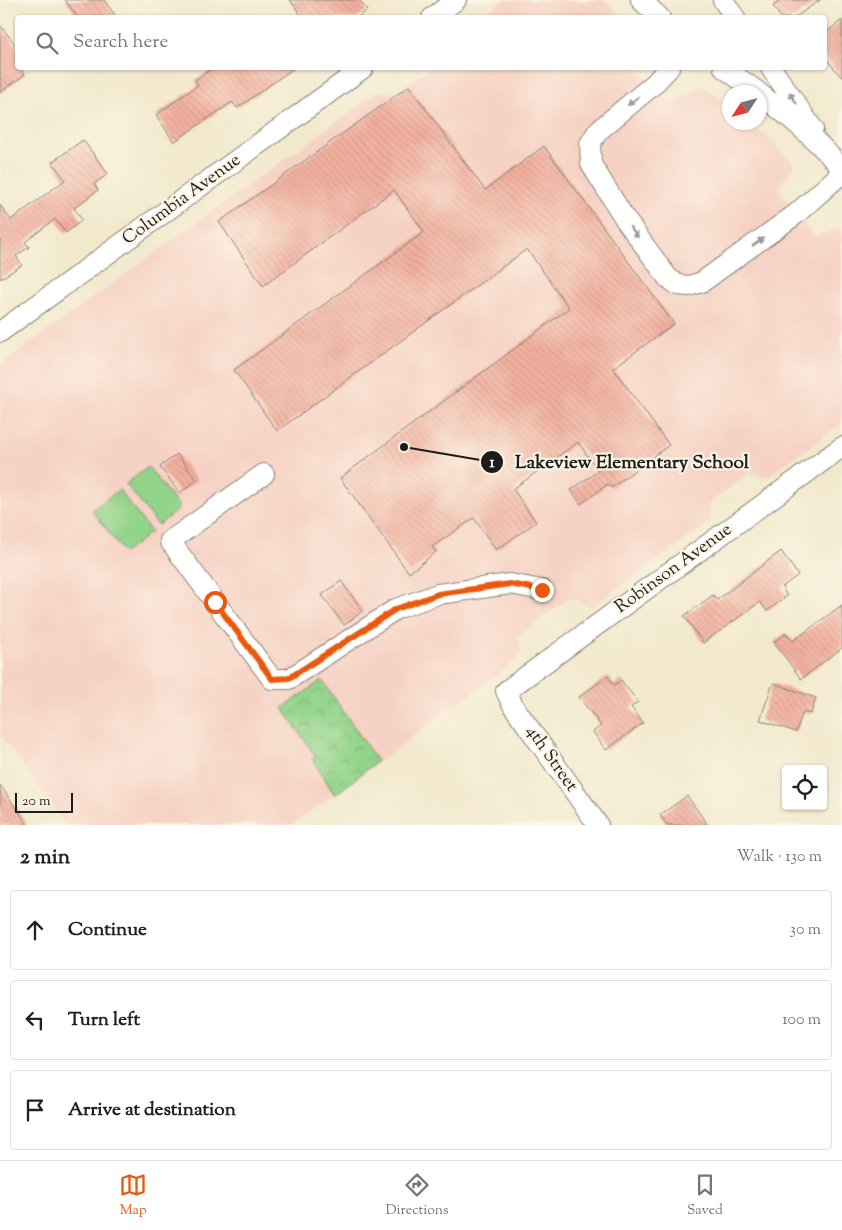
<!DOCTYPE html>
<meta charset="utf-8">
<style>
:root{--surface:#fff;--page:#f6f6f6;--text:#202124;--muted:#757577;--line:#e0e0e0;--accent:#ea580c}
body{margin:0;font-family:"Sorts Mill Goudy",serif;background:var(--page);color:var(--text)}
.controls{position:absolute;right:15px;bottom:15px;display:grid;overflow:hidden;border-radius:5px;box-shadow:0 1px 4px #0004}
.controls button{width:45px;height:45px;display:grid;place-items:center;padding:0;border:0;border-bottom:1px solid var(--line);background:var(--surface);color:var(--text);font:25px sans-serif}
.compass{position:absolute;left:722px;top:85px;width:45px;height:45px;border-radius:50%;background:var(--surface);box-shadow:0 1px 4px #0004;rotate:234deg}
.scale{position:absolute;left:15px;bottom:12px;width:58px;box-sizing:border-box;padding-left:5px;border:2px solid #1c1c1c;border-top:0;font-size:14px;line-height:18px;white-space:nowrap;color:#1c1c1c;-webkit-text-stroke:4px #fcf5e5;paint-order:stroke}
.stop{position:absolute;width:15px;height:15px;margin:-11px;border:4px solid #ea580c;border-radius:50%;background:#fff}
.stop.end{background:#ea580c;border-color:#fff;box-shadow:0 1px 5px #0008}
.list{margin:0;padding:0;list-style:none}
h2{display:flex;justify-content:space-between;align-items:center;height:65px;margin:0;padding:0 20px;font-size:21px}
h2 small{font-size:16px;font-weight:400;color:var(--muted)}
.list li{display:grid;grid-template-columns:32px 1fr auto;gap:15px;align-items:center;box-sizing:border-box;height:80px;margin:0 10px 10px;padding:0 10px;border:1px solid var(--line);border-radius:5px}
.list b{display:block;font-size:19px;white-space:nowrap}
.list em{font-size:16px;font-style:normal;color:var(--muted)}
.icon{flex:none;width:28px;height:28px;fill:none;stroke:currentColor;stroke-width:2;stroke-linecap:round;stroke-linejoin:round}
.map{position:relative;flex:none;width:842px;height:825px;overflow:hidden}
.search{position:absolute;background:var(--surface);box-shadow:0 1px 4px #0004;left:15px;right:15px;top:15px;height:55px;display:flex;align-items:center;gap:12px;box-sizing:border-box;padding:0 18px;border-radius:5px;color:var(--muted);font-size:19px}
.sheet{height:335px;background:var(--surface)}
nav{display:flex;justify-content:space-around;align-items:center;box-sizing:border-box;height:70px;border-top:1px solid var(--line);background:var(--surface);font-size:14px;color:var(--muted)}
nav a{display:grid;justify-items:center;gap:2px}
nav .on{color:var(--accent)}
.map>svg:first-child{display:block}
.built{fill:#f6d2c4}
.park{fill:url(#park-crowns);stroke:#587854}
.pitch{fill:#93d48b;stroke:#587854}
.building{fill:url(#building-back-hatch)}
.lines{fill:none;stroke-linecap:round;stroke-linejoin:round}
.minor-casing{stroke:#878274;stroke-width:22}
.minor{stroke:#fff;stroke-width:20}
.oneway{fill:#999}
.route{stroke:#ea580c;stroke-width:6}
.labels{text-anchor:middle;dominant-baseline:central;stroke-width:4.5;stroke-linejoin:round;paint-order:stroke}
.street-label{font-size:18px;fill:#1c1c1c;stroke:#fcf5e5}
.leader{fill:none;stroke:#1c1c1c;stroke-width:2}
.callout-dot{fill:#1c1c1c;stroke:#fcf5e5;stroke-width:2}
.mark-label{font-size:15px;text-anchor:middle;font-weight:bold;fill:#fff}
.callout-label{font-size:19px;text-anchor:middle;font-weight:bold;fill:#1c1c1c;stroke:#fcf5e5;stroke-width:4.5;stroke-linejoin:round;paint-order:stroke}
</style>
<div class="map">
<svg width="842" height="825" viewBox="0 0 842 825">
<defs>
<pattern id="park-crowns" width="20" height="18" patternUnits="userSpaceOnUse" patternTransform="scale(1.25)"><rect width="20" height="18" fill="#93d48b"/><path d="M2 6a3 3 0 1 1 6 0M12 15a3 3 0 1 1 6 0" fill="none" stroke="#7eb577"/></pattern>
<pattern id="building-back-hatch" width="6" height="6" patternUnits="userSpaceOnUse" patternTransform="scale(1.25)"><rect width="6" height="6" fill="#f3b19f"/><path d="M-1 5l2 2M0 0l6 6M5-1l2 2" fill="none" stroke="#d09888"/></pattern>
</defs>
<rect width="100%" height="100%" fill="#fcf5e5"/>
<filter id="ink" filterUnits="userSpaceOnUse"><feTurbulence type="fractalNoise" baseFrequency=".02" numOctaves="2"/><feDisplacementMap in="SourceGraphic" scale="10" xChannelSelector="R" yChannelSelector="G"/><feConvolveMatrix kernelMatrix="1 2 1 2 8 2 1 2 1" color-interpolation-filters="sRGB"/></filter>
<filter id="wash" filterUnits="userSpaceOnUse"><feTurbulence type="fractalNoise" baseFrequency=".0096" numOctaves="4" result="noise"/><feDisplacementMap in="SourceGraphic" scale="20" xChannelSelector="R" yChannelSelector="G"/><feGaussianBlur stdDeviation="1.12" result="paint"/><feColorMatrix in="noise" values="0 0 0 0 0 0 0 0 0 0 0 0 0 0 0 0 0 1.4 0 .05"/><feComposite in="paint" operator="in"/></filter>
<g filter="url(#wash)">
<rect width="100%" height="100%" fill="#f2e9cd"/>
<path class="built" d="M504 0H605L621 17H480Z
M430 68H637L674 105 702 86 729 106 730 122 750 123 767 137 794 164 779 190 814 237 842 227V423L767 477 750 472 709 504 711 522 591 607 569 598 518 636 521 649 517 660 292 825H66L0 734V365L379 91 394 94Z"/>
<path class="park" d="M322 680 377 761 335 795 312 759 316 757 283 708Z"/>
<path class="pitch" d="M148 467 180 508 158 525 126 484Z
M119 490 151 532 124 553 92 510Z"/>
<g id="blocks">
<path class="building" d="M65 0H104L117 18H78Z
M290 0H359L367 10 357 18H303Z
M782 0H820L794 18H781L773 6Z
M842 20V78L824 56V34Z
M0 25 18 48V68H20L25 74 0 93Z
M213 68H294L237 108 232 102 174 142 156 115 198 85 195 80Z
M409 86 485 190 544 146 674 324 613 368 669 445 611 488 608 484 581 504 571 490 598 471 578 442 513 489 536 522 496 550 474 518 432 547 436 552 409 573 340 478 569 308 527 249 277 431 234 370 424 232 394 190 263 286 219 222Z
M83 140 108 174 94 184 98 190 74 208 82 220 66 233 55 219 25 242 29 247 16 256 22 265 0 279V205L11 220 65 180 52 162Z
M177 454 197 480 180 493 160 467Z
M781 551 798 575 782 587 787 596 767 611 760 602 703 643 684 616 713 595 717 600Z
M341 581 363 611 344 625 322 595Z
M842 605V648L801 679 774 642 786 633 793 641Z
M608 676 614 685 621 680 638 702 631 707 643 723 606 750 593 732 601 726 579 697Z
M773 683 816 698 811 714 803 712 796 732 760 720Z
M0 785 28 825H0Z
M687 796 708 825H667L660 815Z"/>
</g>
</g>
<g filter="url(#ink)">
<use href="#blocks" fill-opacity="0" stroke="#878274" stroke-width="1"/>
<g class="lines">
<g class="minor-casing">
<path id="minor" d="M641 0 660 18
M723 0 735 18
M432 18 456 0
M669 68 654 84 598 131 590 144 591 164 625 219 668 278 678 285 689 286 702 282 796 214 842 173
M724 68 758 92
M771 68 813 129
M760 94C789 116 818 141 842 169
M0 332 363 68
M264 474 170 541 272 679H289L396 609 438 594 510 584 542 590
M598 825 514 707 506 691 842 447"/>
</g>
<use href="#minor" class="minor"/>
</g>
<defs><path id="oneway-solid" d="M-6-.8H1V-3.2L6.5 0L1 3.2V.8H-6Z" transform="scale(1.25)"/></defs>
<g class="oneway">
<use href="#oneway-solid" transform="translate(793 98) rotate(-123)"/>
<use href="#oneway-solid" transform="translate(633 101) rotate(140)"/>
<use href="#oneway-solid" transform="translate(634 232) rotate(53)"/>
<use href="#oneway-solid" transform="translate(758 242) rotate(-36)"/>
</g>
</g>
<g class="lines" filter="url(#ink)">
<path class="route" d="M215 602 272 679 289 678 396 609 438 594 510 584 542 590"/>
</g>
<g class="labels">
<g class="street-label">
<text transform="translate(182 200) rotate(-36)">Columbia Avenue</text>
<text transform="translate(674 569) rotate(-36)">Robinson Avenue</text>
<text transform="translate(551 759) rotate(55)">4th Street</text>
</g>
</g>
<path class="leader" d="M404 447L492 462"/>
<g class="callout-dot">
<circle cx="404" cy="447" r="5"/>
<circle cx="492" cy="462" r="12"/>
</g>
<g class="mark-label">
<text x="492" y="467">1</text>
</g>
<g class="callout-label">
<text x="632" y="468">Lakeview Elementary School</text>
</g>
</svg>
<div class="controls">
<button><svg class="icon" aria-label="locate" viewBox="0 0 24 24"><circle cx="12" cy="12" r="6"/><path d="M12 2v4M12 18v4M2 12h4M18 12h4"/></svg></button>
</div>
<svg class="compass" viewBox="-18 -18 36 36"><path d="M0-13l5 13h-10z" fill="#e53935"/><path d="M0 13l5-13h-10z" fill="#757577"/></svg>
<div class="scale">20 m</div>
<div class="stop" style="left:215px;top:602px"></div>
<div class="stop end" style="left:542px;top:590px"></div>
<div class="search"><svg class="icon" aria-label="search" viewBox="0 0 24 24"><circle cx="10" cy="10" r="6"/><path d="M15 15l6 6"/></svg>Search here</div>
</div>
<section class="sheet">
<h2>2 min<small>Walk · 130 m</small></h2>
<ul class="list">
<li><svg class="icon" aria-label="ahead" viewBox="0 0 24 24"><path d="M12 20V5M6 11l6-6 6 6"/></svg><div><b>Continue</b></div><em>30 m</em></li>
<li><svg class="icon" aria-label="left" viewBox="0 0 24 24"><path d="M17 20v-9H6M10 6l-5 5 5 5"/></svg><div><b>Turn left</b></div><em>100 m</em></li>
<li><svg class="icon" aria-label="arrive" viewBox="0 0 24 24"><path d="M6 21V4h12l-3 4 3 4H6"/></svg><div><b>Arrive at destination</b></div></li>
</ul>
</section>
<nav>
<a class="on"><svg class="icon" aria-label="map" viewBox="0 0 24 24"><path d="M3 6l6-2 6 2 6-2v14l-6 2-6-2-6 2zM9 4v14M15 6v14"/></svg>Map</a>
<a><svg class="icon" aria-label="directions" viewBox="0 0 24 24"><path d="M12 3l9 9-9 9-9-9zM9 14v-3h6M13 9l2 2-2 2"/></svg>Directions</a>
<a><svg class="icon" aria-label="saved" viewBox="0 0 24 24"><path d="M7 4h10v16l-5-4-5 4z"/></svg>Saved</a>
</nav>
